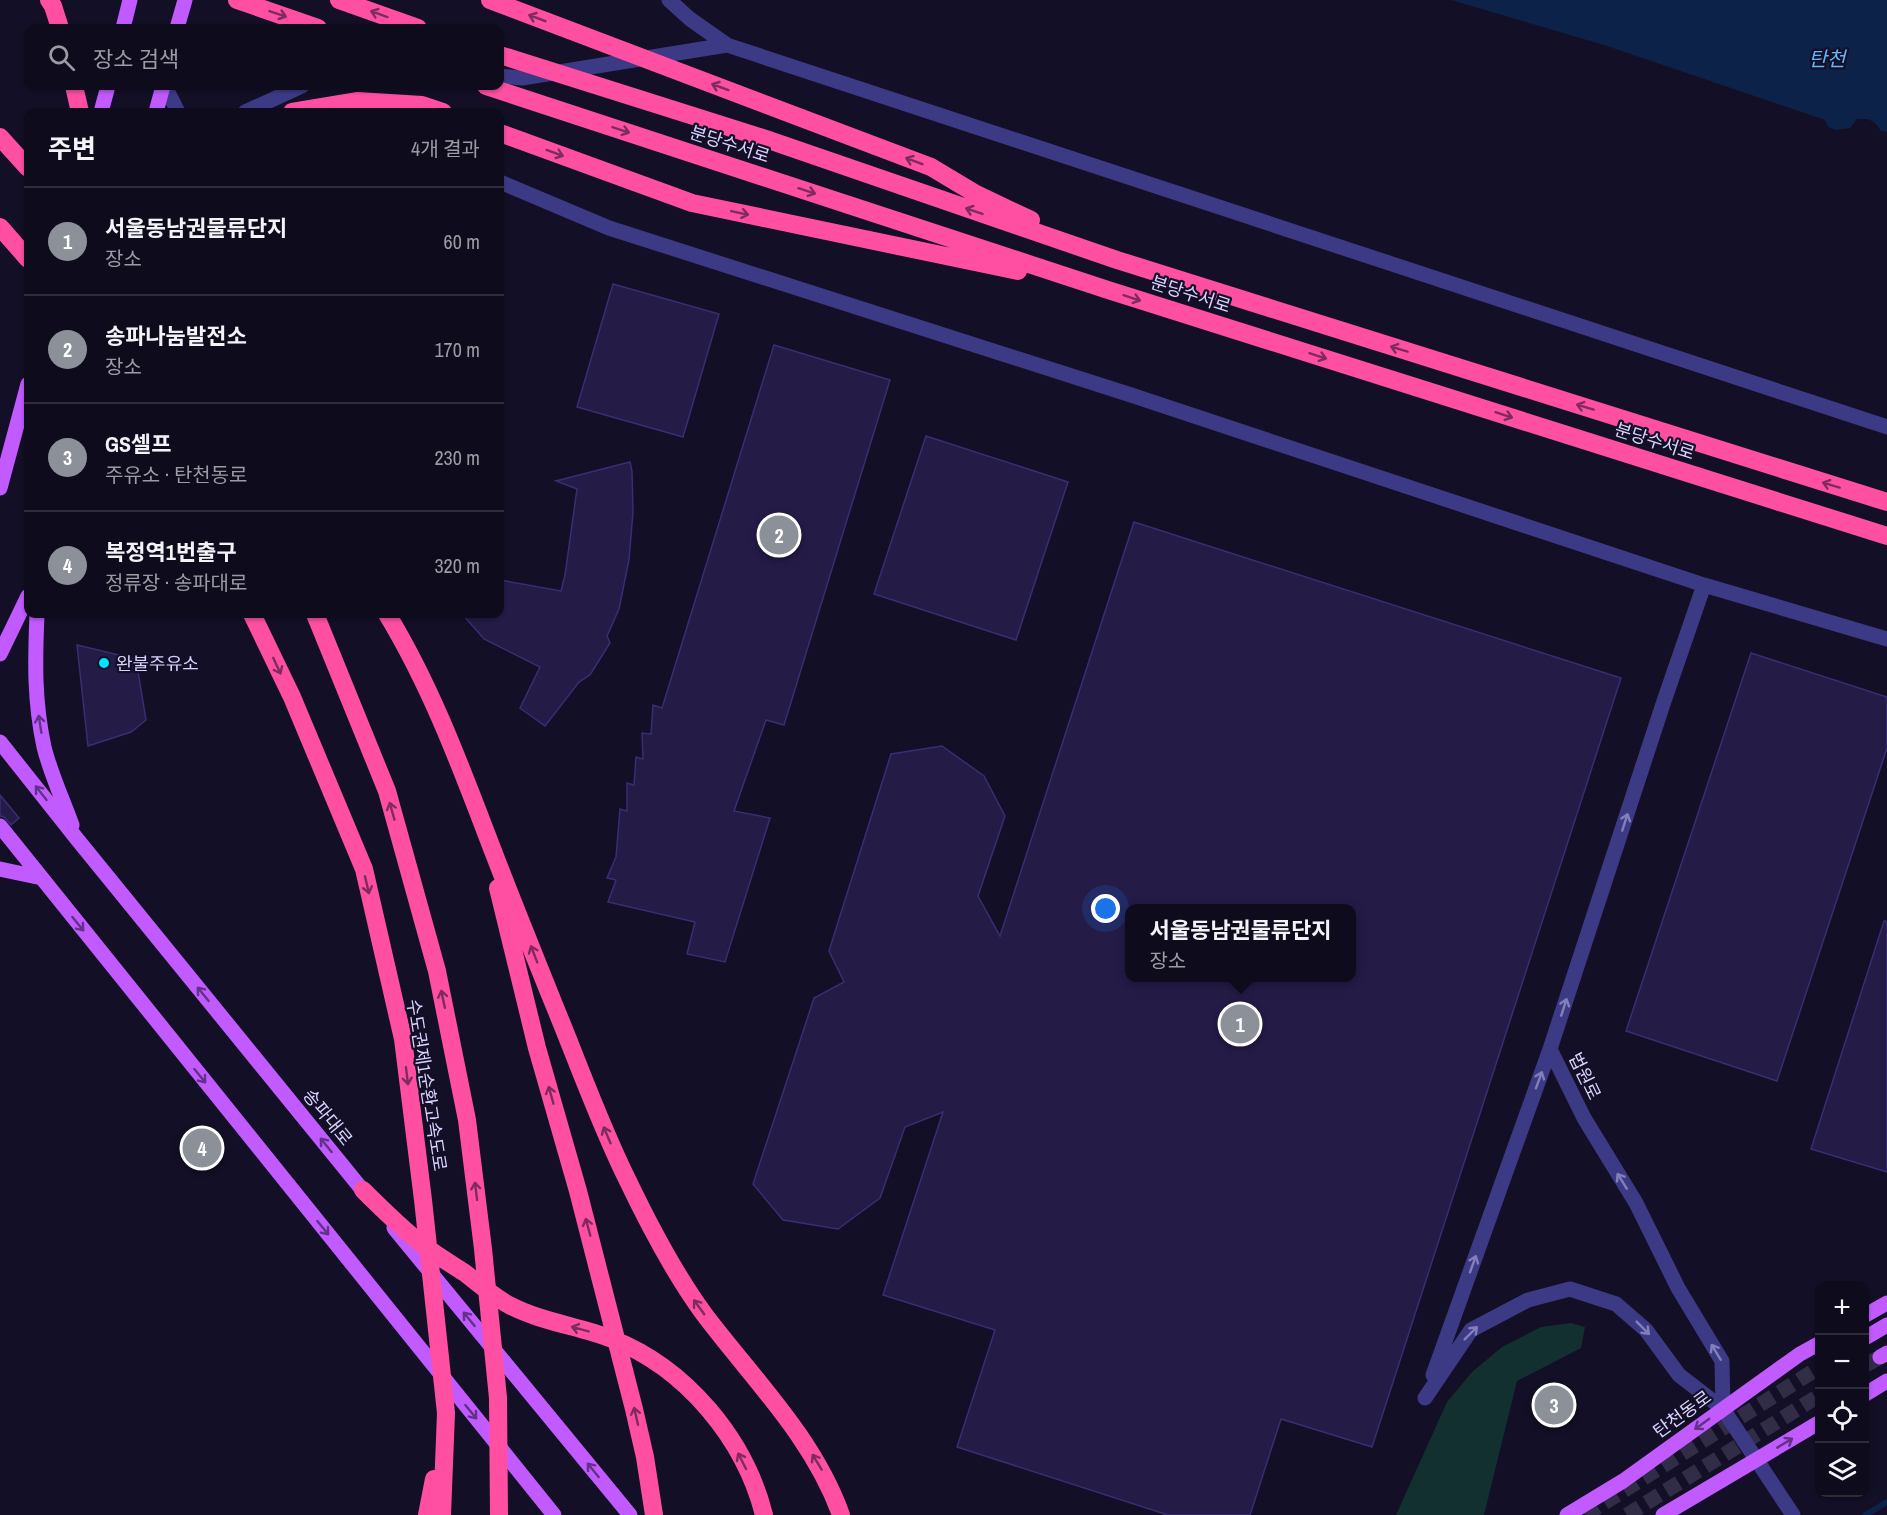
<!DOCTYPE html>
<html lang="ko">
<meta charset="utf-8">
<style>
:root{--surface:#0e0b1c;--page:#1c1929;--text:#f1f3f6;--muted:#9b9ba3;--line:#2e2b3b;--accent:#8c9099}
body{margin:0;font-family:"Archivo Narrow","Noto Sans KR",sans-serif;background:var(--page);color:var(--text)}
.controls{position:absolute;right:18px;bottom:18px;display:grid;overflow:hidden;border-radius:12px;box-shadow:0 2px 4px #0004}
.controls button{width:54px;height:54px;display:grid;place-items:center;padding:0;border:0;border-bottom:2px solid var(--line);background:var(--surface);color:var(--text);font:30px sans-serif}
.you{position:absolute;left:1106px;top:909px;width:21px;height:21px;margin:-15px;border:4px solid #fff;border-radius:50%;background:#1a73e8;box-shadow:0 0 0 9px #1a73e833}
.badge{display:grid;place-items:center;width:39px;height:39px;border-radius:50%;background:var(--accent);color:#fff;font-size:20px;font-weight:700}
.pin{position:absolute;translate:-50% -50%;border:3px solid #fff;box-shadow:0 2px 6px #0006}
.popup{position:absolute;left:1125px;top:904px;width:231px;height:78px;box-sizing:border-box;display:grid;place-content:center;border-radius:12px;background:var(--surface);filter:drop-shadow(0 2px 4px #0005);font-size:20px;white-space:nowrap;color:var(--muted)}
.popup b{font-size:22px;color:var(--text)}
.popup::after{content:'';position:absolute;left:50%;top:100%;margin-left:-12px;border:12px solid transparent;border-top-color:var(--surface)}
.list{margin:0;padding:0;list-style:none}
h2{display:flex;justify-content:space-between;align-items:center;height:78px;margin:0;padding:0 24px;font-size:26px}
h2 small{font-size:20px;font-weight:400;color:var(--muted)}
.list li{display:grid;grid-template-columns:39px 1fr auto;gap:18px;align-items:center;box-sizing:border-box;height:108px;padding:0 24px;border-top:2px solid var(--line)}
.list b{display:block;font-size:22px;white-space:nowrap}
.list p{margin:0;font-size:20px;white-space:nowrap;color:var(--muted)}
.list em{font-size:20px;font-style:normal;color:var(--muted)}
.icon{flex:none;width:33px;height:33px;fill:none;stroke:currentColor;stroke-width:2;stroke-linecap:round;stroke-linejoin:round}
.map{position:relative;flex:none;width:1887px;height:1515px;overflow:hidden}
.search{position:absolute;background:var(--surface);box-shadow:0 2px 4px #0004;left:24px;top:24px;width:480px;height:66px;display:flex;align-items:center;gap:15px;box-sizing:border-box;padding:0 21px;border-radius:12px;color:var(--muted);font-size:22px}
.panel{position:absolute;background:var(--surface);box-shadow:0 2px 4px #0004;left:24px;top:108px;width:480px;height:510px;border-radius:12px}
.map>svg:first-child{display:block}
.green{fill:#12302f}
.water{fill:#0c2248}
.pier{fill:#130f26}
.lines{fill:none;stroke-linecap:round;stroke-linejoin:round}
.stream{stroke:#0c2248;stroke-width:6}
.building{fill:#241b47;stroke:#3b2d73;stroke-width:1.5;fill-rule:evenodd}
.major-tunnel{stroke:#312d47;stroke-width:15;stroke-dasharray:15 8;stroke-linecap:butt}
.minor{stroke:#3d3a85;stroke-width:15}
.major{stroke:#c25bff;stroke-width:15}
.highway{stroke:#ff4fa3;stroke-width:18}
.oneway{stroke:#7d2c5e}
.oneway2{stroke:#623188}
.oneway3{stroke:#837fbc}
.poi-dot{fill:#00e5ff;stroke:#130f26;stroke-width:2}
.labels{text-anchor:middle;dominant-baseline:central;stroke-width:4.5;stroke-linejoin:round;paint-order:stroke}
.street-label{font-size:18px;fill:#d9d4ff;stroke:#130f26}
.poi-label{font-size:18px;fill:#d9d4ff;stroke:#130f26;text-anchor:start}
.water-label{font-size:20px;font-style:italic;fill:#62b6ff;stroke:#130f26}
</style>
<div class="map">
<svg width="1887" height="1515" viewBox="0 0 1887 1515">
<rect width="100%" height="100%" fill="#130f26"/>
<path class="green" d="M1571 1323 1585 1327 1581 1348 1517 1381 1484 1515H1396L1447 1402 1472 1372 1502 1347 1541 1327Z"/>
<path class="water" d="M1451 0H1887V132L1881 131C1874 120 1869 118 1857 119L1850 128 1836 130 1828 127 1825 120 1607 46Z"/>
<path class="pier" d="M283 0H340L306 28H265L250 23Z
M35 95 50 112H28V146L0 157V114L25 98Z"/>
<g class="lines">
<path class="stream" d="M1865 1515 1887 1502"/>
</g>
<path class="building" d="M613 284 719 314 683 437 577 407Z
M774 345 890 380 784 725 766 720 734 811 770 818 725 962 687 954 695 922 608 902 616 880 607 878 616 857 620 809 627 811V783L634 785 636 757 643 759 642 733 651 734 653 705 662 708Z
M926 436 1068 482 1016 640 874 594Z
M630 462 632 471 633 512 629 560 619 609 607 636 610 643 590 675 579 682 545 726 520 708 540 667 484 639 462 614H500V580L561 591 565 575 577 489 556 481Z
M1134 522 1621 678 1372 1447 1281 1419 1250 1515H1168L957 1447 995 1330 883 1295 943 1112 905 1127 880 1198 838 1229 783 1220 753 1184 814 998 844 982 829 951 891 754 942 746 984 776 1005 816 978 896 1000 936ZM1129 909H1351V978H1129Z
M77 645 136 659 146 720 131 732 88 746Z
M1751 653 1887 697V748L1777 1081 1626 1031Z
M0 795 19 818 11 825 4 817 0 816Z
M1884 921H1887V1172L1811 1149Z"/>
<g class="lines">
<path class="major-tunnel" d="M1864 1366 1880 1357
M1585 1515 1820 1367
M1627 1515 1820 1395"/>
<path class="minor" d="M669 0 690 19 727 45
M500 76 522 78 727 45 1887 427
M165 86 178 112
M245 112 302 86
M500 182 609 228 1131 395 1704 585 1887 639
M1704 585 1663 704 1550 1049 1584 1118 1636 1203 1678 1288 1722 1361 1723 1409 1793 1515
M1433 1375 1550 1049
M1425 1398 1471 1330 1528 1300 1570 1289 1616 1304 1646 1330 1679 1375 1723 1409"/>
<path class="major" d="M123 28 130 0
M177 28 185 0
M101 112 108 86
M156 112 163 86
M0 488 28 384
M37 614C35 661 34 700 44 747 50 772 63 800 72 825
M0 654 28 596
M0 742 77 839 369 1198
M0 826 554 1515
M0 869 42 878
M394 1228 630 1515
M1864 1316 1887 1303
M1865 1338 1887 1325
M1880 1357 1887 1353
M1864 1395 1887 1381
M1567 1515 1623 1481 1800 1354 1820 1343
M1663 1515 1820 1422"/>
<path class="highway" d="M49 0 53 6 60 28
M237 0 318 28
M339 0 418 28
M490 0 931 167 976 194 1031 220
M500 55 763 138 1117 260 1887 502
M74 86 80 112
M486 86 1108 290 1887 536
M292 112 358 101 422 105 443 112
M500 133 692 203 1018 271
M0 137 28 168
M0 227 28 259
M252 614 292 697 364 869 403 1039 423 1200 446 1413 442 1515
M315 614 387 791 437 971 467 1120 483 1249 498 1398 499 1515
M387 614C432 688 462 770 493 851 513 903 534 955 555 1007 579 1065 600 1125 628 1181 650 1227 674 1273 704 1314 753 1379 813 1437 841 1515
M498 888 537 1048 578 1191 634 1409 645 1457 654 1515
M363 1190C382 1209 402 1229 423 1245 436 1255 451 1264 465 1273 479 1284 493 1296 509 1305 541 1322 579 1326 612 1339 686 1368 745 1439 764 1515
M427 1515 434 1479"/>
</g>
<defs><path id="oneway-shaft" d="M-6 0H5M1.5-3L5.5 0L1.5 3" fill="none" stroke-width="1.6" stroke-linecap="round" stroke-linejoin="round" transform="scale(1.5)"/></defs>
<g class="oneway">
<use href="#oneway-shaft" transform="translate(278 14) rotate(19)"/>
<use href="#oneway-shaft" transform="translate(379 14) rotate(-160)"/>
<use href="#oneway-shaft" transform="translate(537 18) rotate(-159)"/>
<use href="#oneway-shaft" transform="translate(720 87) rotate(-159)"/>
<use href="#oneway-shaft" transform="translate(621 130) rotate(18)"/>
<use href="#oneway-shaft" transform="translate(555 153) rotate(20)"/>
<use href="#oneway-shaft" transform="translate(914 161) rotate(-159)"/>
<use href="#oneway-shaft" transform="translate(807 191) rotate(18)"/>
<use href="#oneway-shaft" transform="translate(974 211) rotate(-161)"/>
<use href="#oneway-shaft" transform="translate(740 213) rotate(12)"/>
<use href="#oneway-shaft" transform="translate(1132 298) rotate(18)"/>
<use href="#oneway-shaft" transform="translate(1399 349) rotate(-163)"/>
<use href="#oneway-shaft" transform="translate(1318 356) rotate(18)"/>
<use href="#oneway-shaft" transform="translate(1585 407) rotate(-163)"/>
<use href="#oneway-shaft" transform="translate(1504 415) rotate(18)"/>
<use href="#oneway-shaft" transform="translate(1831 485) rotate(-163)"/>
<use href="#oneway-shaft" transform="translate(277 666) rotate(65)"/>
<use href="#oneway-shaft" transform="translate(392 811) rotate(-106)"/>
<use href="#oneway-shaft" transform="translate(367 885) rotate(77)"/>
<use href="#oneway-shaft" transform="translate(534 954) rotate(-111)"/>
<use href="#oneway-shaft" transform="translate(443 999) rotate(-102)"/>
<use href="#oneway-shaft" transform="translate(407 1076) rotate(83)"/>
<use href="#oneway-shaft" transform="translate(551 1095) rotate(-106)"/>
<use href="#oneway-shaft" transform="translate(607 1135) rotate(-113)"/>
<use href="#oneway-shaft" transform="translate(476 1191) rotate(-97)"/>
<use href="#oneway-shaft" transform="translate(588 1227) rotate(-105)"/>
<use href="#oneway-shaft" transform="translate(699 1307) rotate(-126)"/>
<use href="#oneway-shaft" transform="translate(580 1329) rotate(-165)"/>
<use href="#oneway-shaft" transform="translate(636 1416) rotate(-103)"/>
<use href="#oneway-shaft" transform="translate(742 1461) rotate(-117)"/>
<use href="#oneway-shaft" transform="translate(817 1462) rotate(-121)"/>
</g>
<g class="oneway2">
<use href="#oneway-shaft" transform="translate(40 724) rotate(-99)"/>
<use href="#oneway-shaft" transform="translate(41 793) rotate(-128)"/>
<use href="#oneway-shaft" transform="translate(78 924) rotate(51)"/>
<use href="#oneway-shaft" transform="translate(203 994) rotate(-129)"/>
<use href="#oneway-shaft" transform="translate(200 1076) rotate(51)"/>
<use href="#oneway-shaft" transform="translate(326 1145) rotate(-129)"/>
<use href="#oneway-shaft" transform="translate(323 1228) rotate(51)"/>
<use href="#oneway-shaft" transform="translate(469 1319) rotate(-129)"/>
<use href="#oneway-shaft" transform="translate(471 1412) rotate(51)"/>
<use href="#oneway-shaft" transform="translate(1702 1424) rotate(144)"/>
<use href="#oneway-shaft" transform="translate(1785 1443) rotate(-31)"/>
<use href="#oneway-shaft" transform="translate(593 1470) rotate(-129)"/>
</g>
<g class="oneway3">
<use href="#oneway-shaft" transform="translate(1625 822) rotate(-72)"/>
<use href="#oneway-shaft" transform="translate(1564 1007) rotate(-72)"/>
<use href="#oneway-shaft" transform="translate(1539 1080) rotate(-70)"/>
<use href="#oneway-shaft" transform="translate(1622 1181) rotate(-122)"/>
<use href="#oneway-shaft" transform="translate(1473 1264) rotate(-70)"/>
<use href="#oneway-shaft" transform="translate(1643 1328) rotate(45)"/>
<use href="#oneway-shaft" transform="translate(1471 1333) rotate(-45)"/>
<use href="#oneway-shaft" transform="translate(1716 1352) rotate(-121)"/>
</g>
<circle class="poi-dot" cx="104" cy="663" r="6"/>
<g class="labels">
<g class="street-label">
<text transform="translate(730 144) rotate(18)">분당수서로</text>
<text transform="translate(1191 294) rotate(18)">분당수서로</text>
<text transform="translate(1655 441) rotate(18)">분당수서로</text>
<text transform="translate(1585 1076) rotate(64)">법원로</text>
<text transform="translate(427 1085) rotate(81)">수도권제1순환고속도로</text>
<text transform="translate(328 1117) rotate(51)">송파대로</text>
<text transform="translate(1682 1414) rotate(-36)">탄천동로</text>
</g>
<g class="poi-label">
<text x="116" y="663">완불주유소</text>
</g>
<g class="water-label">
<text x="1827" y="58">탄천</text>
</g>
</g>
</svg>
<div class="controls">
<button>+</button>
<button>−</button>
<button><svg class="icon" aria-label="locate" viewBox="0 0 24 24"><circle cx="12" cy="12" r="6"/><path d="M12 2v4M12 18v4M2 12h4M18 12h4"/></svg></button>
<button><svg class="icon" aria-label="layers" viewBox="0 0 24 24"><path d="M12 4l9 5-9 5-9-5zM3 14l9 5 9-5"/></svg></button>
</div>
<div class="you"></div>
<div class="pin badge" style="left:1240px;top:1024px">1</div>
<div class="popup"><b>서울동남권물류단지</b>장소</div>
<div class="pin badge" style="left:779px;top:535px">2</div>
<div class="pin badge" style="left:1554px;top:1405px">3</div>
<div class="pin badge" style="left:202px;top:1148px">4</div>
<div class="search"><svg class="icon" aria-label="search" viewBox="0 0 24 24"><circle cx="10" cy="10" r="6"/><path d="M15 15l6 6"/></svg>장소 검색</div>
<section class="panel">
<h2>주변<small>4개 결과</small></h2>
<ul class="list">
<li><span class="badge">1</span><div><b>서울동남권물류단지</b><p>장소</p></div><em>60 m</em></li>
<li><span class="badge">2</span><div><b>송파나눔발전소</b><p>장소</p></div><em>170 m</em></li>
<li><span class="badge">3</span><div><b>GS셀프</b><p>주유소 · 탄천동로</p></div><em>230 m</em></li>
<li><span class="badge">4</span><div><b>복정역1번출구</b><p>정류장 · 송파대로</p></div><em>320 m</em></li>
</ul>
</section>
</div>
